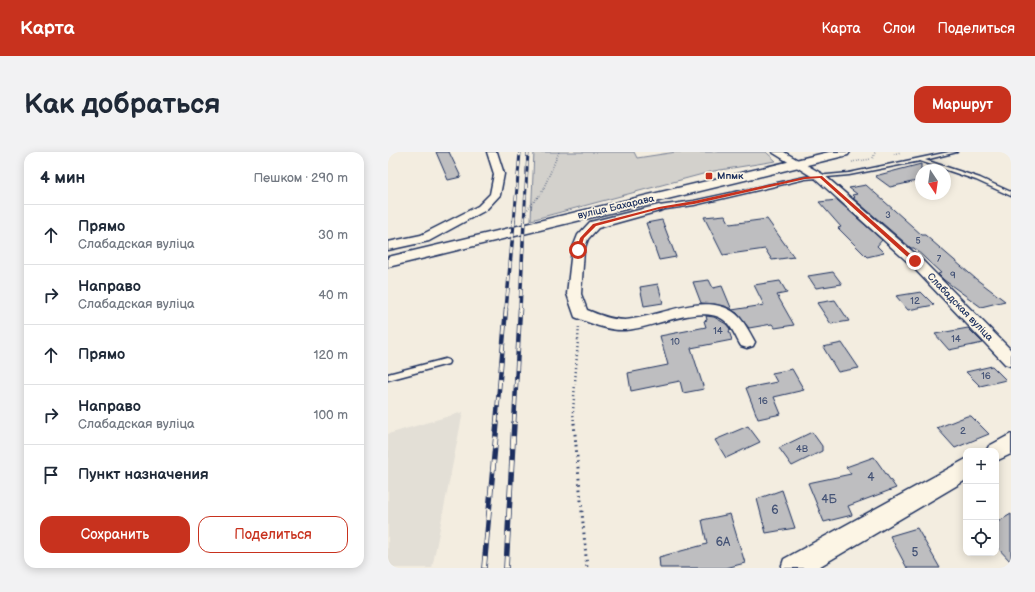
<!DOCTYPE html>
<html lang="ru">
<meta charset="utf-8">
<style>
:root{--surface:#fff;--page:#f2f2f3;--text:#1f2937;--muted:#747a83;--line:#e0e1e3;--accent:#c8321e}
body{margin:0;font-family:"Balsamiq Sans",sans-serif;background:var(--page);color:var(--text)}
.controls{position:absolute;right:12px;bottom:12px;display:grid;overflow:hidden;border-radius:8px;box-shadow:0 2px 10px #0003}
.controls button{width:36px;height:36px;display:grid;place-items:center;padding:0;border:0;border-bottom:1px solid var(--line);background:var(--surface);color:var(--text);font:20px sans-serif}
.compass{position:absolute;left:527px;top:12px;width:36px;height:36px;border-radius:50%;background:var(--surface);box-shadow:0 2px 10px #0003;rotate:167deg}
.stop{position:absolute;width:12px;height:12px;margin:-9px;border:3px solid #c8321e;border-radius:50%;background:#fff}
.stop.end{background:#c8321e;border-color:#fff;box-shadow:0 1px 4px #0008}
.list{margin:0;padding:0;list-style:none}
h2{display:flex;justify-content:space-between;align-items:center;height:52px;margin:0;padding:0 16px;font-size:17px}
h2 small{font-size:13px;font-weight:400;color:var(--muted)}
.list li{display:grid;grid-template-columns:26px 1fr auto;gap:12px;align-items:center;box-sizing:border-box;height:60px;padding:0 16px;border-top:1px solid var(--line)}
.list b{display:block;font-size:15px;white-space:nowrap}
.list p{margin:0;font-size:13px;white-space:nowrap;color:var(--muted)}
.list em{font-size:13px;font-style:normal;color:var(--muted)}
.actions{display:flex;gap:8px;padding:12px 16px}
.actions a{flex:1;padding:9px 0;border:1px solid var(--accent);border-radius:12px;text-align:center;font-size:14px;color:var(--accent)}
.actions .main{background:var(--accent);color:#fff}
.icon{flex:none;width:22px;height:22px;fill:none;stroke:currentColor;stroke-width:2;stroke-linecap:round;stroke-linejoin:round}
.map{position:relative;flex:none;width:623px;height:416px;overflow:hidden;border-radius:12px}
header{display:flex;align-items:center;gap:24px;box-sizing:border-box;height:56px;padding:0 20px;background:var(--accent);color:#fff}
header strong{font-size:19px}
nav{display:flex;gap:22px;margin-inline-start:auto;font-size:14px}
.intro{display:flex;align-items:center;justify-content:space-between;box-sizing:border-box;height:96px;padding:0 24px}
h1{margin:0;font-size:28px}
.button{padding:10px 18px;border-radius:12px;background:var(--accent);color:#fff;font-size:14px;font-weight:700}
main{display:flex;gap:24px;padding:0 24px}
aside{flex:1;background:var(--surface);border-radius:12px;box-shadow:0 2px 10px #0003}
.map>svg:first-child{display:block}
.built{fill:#e3dfd6}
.green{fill:#d3d1cc;stroke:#778095}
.building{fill:#bebec0;stroke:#1b2f5e}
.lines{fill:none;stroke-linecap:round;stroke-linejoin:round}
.service-casing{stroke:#1b2f5e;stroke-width:3}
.minor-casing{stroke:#1b2f5e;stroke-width:3}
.primary-casing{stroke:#1b2f5e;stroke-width:3}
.path-far2{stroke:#1b2f5e;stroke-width:1.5;stroke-dasharray:0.5 2;stroke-linecap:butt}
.path-far1{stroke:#1b2f5e;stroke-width:2.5;stroke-dasharray:1 3;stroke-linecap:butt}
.path{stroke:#1b2f5e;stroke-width:3;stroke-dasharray:1.5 4;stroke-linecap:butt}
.service{fill:#fcf5e5;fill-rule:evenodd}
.minor{fill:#fcf5e5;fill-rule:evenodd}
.primary{fill:#fcf5e5;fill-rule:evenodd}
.rail-far3-casing{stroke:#1b2f5e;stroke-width:3}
.rail-far2-casing{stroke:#1b2f5e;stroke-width:3.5}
.rail-far1-casing{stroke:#1b2f5e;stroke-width:4.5}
.rail-casing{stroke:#1b2f5e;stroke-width:5.5}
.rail-far3{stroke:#fcf5e5;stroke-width:2;stroke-dasharray:5.5;stroke-linecap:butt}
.rail-far2{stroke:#fcf5e5;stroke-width:2.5;stroke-dasharray:7;stroke-linecap:butt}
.rail-far1{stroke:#fcf5e5;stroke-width:3;stroke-dasharray:9;stroke-linecap:butt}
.rail{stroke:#fcf5e5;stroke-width:4;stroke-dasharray:12;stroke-linecap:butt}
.route{fill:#c8321e}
.poi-dot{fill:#c8321e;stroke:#fcf5e5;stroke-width:1.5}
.labels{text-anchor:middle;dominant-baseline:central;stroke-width:3.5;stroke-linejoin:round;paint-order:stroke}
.far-number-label{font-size:9px;fill:#445376}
.far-poi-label{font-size:10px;font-weight:bold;fill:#1b2f5e;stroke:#fcf5e5;text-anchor:start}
.far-street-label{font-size:10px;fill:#1b2f5e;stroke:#fcf5e5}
.number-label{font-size:10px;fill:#445376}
.near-number-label{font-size:12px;fill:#445376}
</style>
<header>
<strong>Карта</strong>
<nav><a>Карта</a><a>Слои</a><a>Поделиться</a></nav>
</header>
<div class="intro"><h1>Как добраться</h1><a class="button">Маршрут</a></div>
<main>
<aside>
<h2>4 мин<small>Пешком · 290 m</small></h2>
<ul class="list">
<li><svg class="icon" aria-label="ahead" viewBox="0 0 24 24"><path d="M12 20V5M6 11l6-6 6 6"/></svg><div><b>Прямо</b><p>Слабадская вуліца</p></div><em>30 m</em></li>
<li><svg class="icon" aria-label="right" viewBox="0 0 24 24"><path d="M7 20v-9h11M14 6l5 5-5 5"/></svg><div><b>Направо</b><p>Слабадская вуліца</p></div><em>40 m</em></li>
<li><svg class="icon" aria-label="ahead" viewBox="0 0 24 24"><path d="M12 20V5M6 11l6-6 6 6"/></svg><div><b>Прямо</b></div><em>120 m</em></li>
<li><svg class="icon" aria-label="right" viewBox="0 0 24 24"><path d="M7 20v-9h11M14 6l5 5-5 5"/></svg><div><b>Направо</b><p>Слабадская вуліца</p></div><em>100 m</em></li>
<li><svg class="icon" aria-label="arrive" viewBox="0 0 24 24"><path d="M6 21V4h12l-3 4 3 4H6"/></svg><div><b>Пункт назначения</b></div></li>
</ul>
<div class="actions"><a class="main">Сохранить</a><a>Поделиться</a></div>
</aside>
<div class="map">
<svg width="623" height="416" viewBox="0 0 623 416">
<rect width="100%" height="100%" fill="#f3ede0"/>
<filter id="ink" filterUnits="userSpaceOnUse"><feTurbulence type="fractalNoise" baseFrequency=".025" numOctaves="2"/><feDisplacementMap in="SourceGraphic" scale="8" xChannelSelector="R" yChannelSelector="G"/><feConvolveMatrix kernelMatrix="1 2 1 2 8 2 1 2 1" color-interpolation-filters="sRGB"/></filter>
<g filter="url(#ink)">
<path class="built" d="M75 260 44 416H0V282Z"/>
<path class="green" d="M146 0H246L249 6 288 0H378L388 9 326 19 143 68Z"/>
<path class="building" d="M48 0H61L73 25 60 28Z
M533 12V28L502 35 487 24Z
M478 33 534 83H537L588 127 617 149 593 155 556 128 550 122 553 121 526 96H523L465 46H467L464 43 469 42 461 36Z
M449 48 494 88 489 94 496 101 479 105 450 76 453 75 431 50Z
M337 63 342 72 379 67 406 105 384 108 377 97 335 103 316 65Z
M274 68 288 105 271 108 258 71Z
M445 120 454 132 428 136 420 124Z
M321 128 325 136 334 134 344 158 376 153 366 133 392 129 399 141 389 143 406 173 387 176 384 172 361 176 349 161 337 154 313 151 305 130Z
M270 132 275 151 256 154 252 135Z
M533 140 546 153 520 158 508 144Z
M447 148 461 169 443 172 429 151Z
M318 164 326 165 338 172 343 178 341 179 344 188 303 196 316 237 295 241 292 229 243 239 240 221 280 213 272 184 318 175 316 169 319 168Z
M580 176 595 191 561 198 547 182Z
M454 191 471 216 450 220 435 195Z
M604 214 618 228 592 234 578 220Z
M404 217 416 238 386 245 393 262 370 267 358 236 389 230 384 221Z
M579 264H583L601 282 567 296 549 276Z
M360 274 372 290 338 306 327 288Z
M424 280 434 294V299L404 314 391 296Z
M486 305 508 336 460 354 464 363 436 370 420 331 463 322 458 315Z
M394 338 407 376 378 381 369 347Z
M342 362 357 411 338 416H272L271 405 319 392 314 368Z
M623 362V410L608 394V371Z
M529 376 552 416H519L502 384Z"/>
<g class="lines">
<g class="service-casing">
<path id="service" d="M561 0H569L537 8 592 26 623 40V44L588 28 532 9 461 23 417 27 306 53 271 58 268 56 271 54 306 49 417 25 461 21Z
M57 207 60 208 61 210 60 212 0 228V222Z"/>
</g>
<g class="minor-casing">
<path id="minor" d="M99 0H109L116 22 112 43 98 58 41 89 0 98V90L33 83 90 54 102 42 106 22Z
M384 0H396L436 23 532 106 623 198V214L617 212 522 112 428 27Z
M271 53 277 56 275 58 210 76 200 87 196 98 193 142 199 158C211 163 224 168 237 168 270 166 318 138 348 162 356 169 362 181 367 190L365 194 359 196 353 194C348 186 344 174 336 168 312 151 264 177 237 178 220 179 202 171 187 165L179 142 184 98 190 83 202 70Z
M623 282V302L608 309V299H598L601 294Z
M578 307V328L429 416H393L396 407Z"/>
</g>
<g class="primary-casing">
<path id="primary" d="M441 0H462L460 3 0 115V105Z"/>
</g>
<path class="path-far2" d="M506 2 513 0
M485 6 487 0
M464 10 483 7
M139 64 138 59 154 40 171 0"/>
<path class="path-far1" d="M186 272 185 260 191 173"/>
<path class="path" d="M186 271 199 416"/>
<use href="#service" class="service"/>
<use href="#minor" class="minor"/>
<use href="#primary" class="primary"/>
<g class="rail-far3-casing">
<path id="rail-far3" d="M126 70 132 0
M136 70 140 0"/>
</g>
<g class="rail-far2-casing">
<path id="rail-far2" d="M118 158 126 69
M132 158 136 69"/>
</g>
<g class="rail-far1-casing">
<path id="rail-far1" d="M108 272 118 157
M126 272 132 157"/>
</g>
<g class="rail-casing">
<path id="rail" d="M96 416 109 271
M118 416 126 271"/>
</g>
<use href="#rail-far3" class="rail-far3"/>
<use href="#rail-far2" class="rail-far2"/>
<use href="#rail-far1" class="rail-far1"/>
<use href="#rail" class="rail"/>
</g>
</g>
<path class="route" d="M434 24 529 108V110H525L432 26 417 27 306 52 271 57 208 74 196 86 192 99 188 98 192 86 205 72 271 55 306 49 417 25Z"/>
<rect class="poi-dot" x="317" y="20" width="8" height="8" rx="2"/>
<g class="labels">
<g class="far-number-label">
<text x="500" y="63">3</text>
<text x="530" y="89">5</text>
<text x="551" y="107">7</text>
</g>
<g class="far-poi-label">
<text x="329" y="24">Мпмк</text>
</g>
<g class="far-street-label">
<text transform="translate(228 55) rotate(-13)">вуліца Бахарава</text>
<text transform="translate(572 155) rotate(46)">Слабадская вуліца</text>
</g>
<g class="number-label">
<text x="565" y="123">9</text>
<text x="527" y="149">12</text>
<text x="330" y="179">14</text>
<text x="568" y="187">14</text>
<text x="287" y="190">10</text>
<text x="598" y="224">16</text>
<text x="375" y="249">16</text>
<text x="575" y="279">2</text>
<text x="414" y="297">4В</text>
</g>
<g class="near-number-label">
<text x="483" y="325">4</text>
<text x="441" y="347">4Б</text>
<text x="387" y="358">6</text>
<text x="335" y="390">6А</text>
<text x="527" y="400">5</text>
</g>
</g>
</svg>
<div class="controls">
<button>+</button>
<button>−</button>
<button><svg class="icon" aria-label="locate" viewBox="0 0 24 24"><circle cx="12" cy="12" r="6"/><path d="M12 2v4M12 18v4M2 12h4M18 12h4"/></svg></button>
</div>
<svg class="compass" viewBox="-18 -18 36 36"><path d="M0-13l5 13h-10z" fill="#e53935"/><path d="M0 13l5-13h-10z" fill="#747a83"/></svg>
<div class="stop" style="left:190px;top:98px"></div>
<div class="stop end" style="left:527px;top:109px"></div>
</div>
</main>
